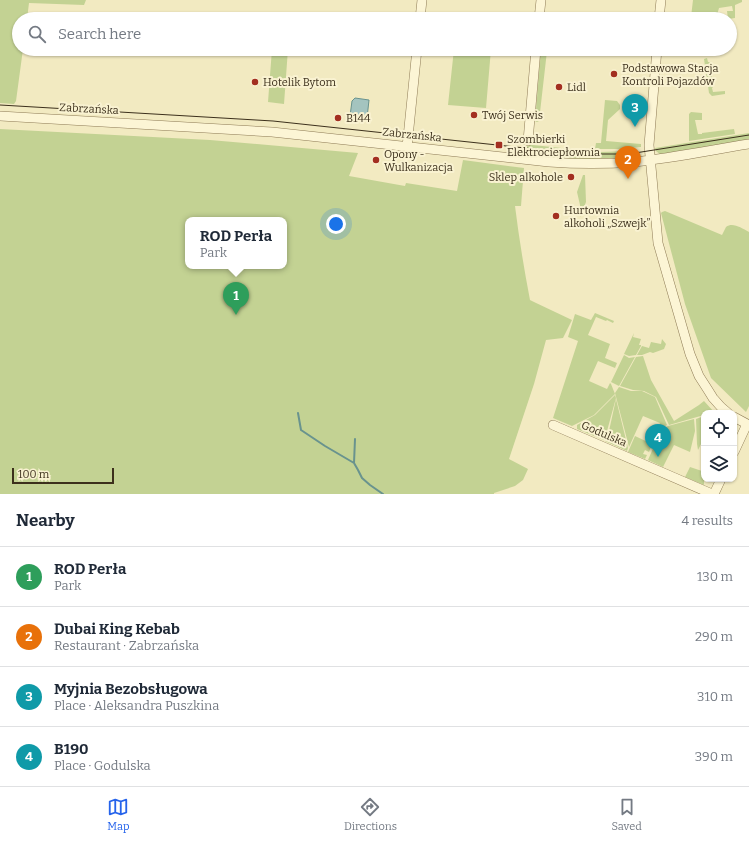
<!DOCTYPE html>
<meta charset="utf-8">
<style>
:root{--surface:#fff;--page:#f2f2f3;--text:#1f2937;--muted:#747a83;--line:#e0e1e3;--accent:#2563eb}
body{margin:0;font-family:Bitter,serif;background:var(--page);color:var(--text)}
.controls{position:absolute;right:12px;bottom:12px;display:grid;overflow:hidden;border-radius:8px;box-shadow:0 1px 3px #0004}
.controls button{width:36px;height:36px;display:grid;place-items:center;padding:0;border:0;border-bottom:1px solid var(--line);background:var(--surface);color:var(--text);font:20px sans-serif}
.scale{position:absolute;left:12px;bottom:10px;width:102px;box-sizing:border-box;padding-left:4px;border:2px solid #3c301c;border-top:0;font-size:11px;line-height:14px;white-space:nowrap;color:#3c301c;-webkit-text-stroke:3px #f9f2d1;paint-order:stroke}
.you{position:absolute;left:336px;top:224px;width:14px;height:14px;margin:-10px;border:3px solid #fff;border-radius:50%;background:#1a73e8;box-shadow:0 0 0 6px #1a73e833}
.badge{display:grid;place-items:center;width:26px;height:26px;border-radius:50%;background:var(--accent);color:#fff;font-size:13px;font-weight:700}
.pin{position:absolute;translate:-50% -33px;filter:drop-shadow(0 1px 2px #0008)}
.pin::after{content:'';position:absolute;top:21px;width:14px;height:12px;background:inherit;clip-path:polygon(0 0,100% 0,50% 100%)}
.popup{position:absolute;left:185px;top:217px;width:102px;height:52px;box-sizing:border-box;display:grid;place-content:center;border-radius:8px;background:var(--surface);filter:drop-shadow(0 1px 3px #0005);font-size:13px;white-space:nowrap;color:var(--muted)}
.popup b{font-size:15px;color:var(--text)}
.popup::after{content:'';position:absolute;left:50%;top:100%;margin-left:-8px;border:8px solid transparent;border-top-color:var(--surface)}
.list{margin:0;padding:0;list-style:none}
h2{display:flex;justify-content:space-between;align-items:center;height:52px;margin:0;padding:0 16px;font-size:17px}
h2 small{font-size:13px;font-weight:400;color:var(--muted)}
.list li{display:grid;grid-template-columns:26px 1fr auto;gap:12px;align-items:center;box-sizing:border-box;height:60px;padding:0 16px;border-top:1px solid var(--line)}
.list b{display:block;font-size:15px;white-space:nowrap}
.list p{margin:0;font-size:13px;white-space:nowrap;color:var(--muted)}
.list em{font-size:13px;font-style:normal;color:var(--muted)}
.icon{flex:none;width:22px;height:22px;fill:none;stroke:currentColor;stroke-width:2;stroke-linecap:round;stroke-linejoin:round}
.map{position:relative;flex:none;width:749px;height:494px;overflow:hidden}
.search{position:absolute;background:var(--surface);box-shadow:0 1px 3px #0004;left:12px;right:12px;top:12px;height:44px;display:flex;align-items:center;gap:10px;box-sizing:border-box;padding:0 14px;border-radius:22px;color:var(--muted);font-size:15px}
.sheet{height:292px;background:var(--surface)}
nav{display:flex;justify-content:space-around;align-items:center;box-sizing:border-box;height:56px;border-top:1px solid var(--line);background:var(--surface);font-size:11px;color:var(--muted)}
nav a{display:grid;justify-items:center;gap:2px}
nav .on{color:var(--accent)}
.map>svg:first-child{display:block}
.green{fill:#c3d293;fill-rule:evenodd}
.water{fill:#a4c4bf;stroke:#69938e}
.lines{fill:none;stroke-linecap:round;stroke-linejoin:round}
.stream{stroke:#69938e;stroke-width:2}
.minor-casing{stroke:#8e7b56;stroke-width:10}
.minor{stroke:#fcf5d5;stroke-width:9}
.tram{stroke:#3c301c;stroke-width:1}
.poi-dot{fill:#a32f20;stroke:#f9f2d1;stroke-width:1.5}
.labels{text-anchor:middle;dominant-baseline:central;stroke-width:4;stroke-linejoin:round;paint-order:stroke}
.poi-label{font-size:11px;fill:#3c301c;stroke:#f9f2d1;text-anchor:start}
.street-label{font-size:11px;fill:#3c301c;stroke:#f9f2d1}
</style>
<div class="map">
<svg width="749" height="494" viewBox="0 0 749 494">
<rect width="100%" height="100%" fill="#f2eac1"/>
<path class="green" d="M0 0H86L84 5 29 3 27 19H19V49H23L16 101 14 104 0 103Z
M693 0H742V2L735 5V18L728 19 727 11H733L732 6 719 8 717 15 709 16 705 17H691Z
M272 49H288L284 104 268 102Z
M454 49H491L486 108 448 105Z
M541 49H549V51H547L539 121 537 122 535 121Z
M707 58 708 62H710L713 87 712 88 713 92 725 91V94L712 96 709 93 704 59Z
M605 100 617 101 620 105V109L608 120 606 141 641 144V147L618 149H595L596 143H601Z
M691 112 702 113V120H695L698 134H702V133L734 129 735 134 689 141V114Z
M0 129 210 140 358 153 349 176 405 186 406 183 457 191 463 160 524 168 521 206H515C519 238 524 269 530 300L534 302 572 320 563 338 546 340 534 384 509 459 528 469 523 480 515 486 494 493V494H0ZM188 220H284V266H188Z
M749 133V140L661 155 656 151 655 148Z
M523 144 600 152 631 151H633V157L569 160 521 155 522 147Z
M583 175H585L586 202 580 217V205L577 192Z
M665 211 722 235 726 227C733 222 741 228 749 232V406L746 412 711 378 685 304 661 213 662 212Z
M595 313 614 321 613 323 607 320 606 321 596 317 588 335 610 344 605 358 617 363 615 368 598 361 589 381 607 389 610 383 611 384 615 394 594 415 572 426 553 418 578 341 568 337 575 314 591 320Z
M634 333 633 337 641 339 639 345H641V346L636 355 629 356 624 354Z
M662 339 666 344 664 349 653 353 650 352 642 355H637L642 346 649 348 651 342 661 344Z
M624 355 629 358 635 357 619 386 611 382Z
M643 356 651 380 674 421 699 405 704 401 714 412 704 413V415L669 425 656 397 644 391 633 390 620 386 636 357Z
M619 387 631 391H642L655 397 667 425 661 428 658 427 660 423 643 416 629 447 615 393Z
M615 395 616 398 607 431 604 440 577 429V425L595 415Z
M616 399 628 448 627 451 605 441 609 431Z
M704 416V438L698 450 697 444 696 419Z
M694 419 695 431 690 452 674 445 663 467 648 460 661 430 668 426Z
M635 436 652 444 649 452 645 450 643 454 647 455 645 459 628 452Z
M690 467 702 471 704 480V485L685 477Z"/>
<path class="water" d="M355 98 369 100 367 118 350 116 352 101Z"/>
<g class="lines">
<path class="stream" d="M298 413 301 430 325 446 354 463
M355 439 354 463 358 470 362 478 370 485 383 494"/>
<g class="minor-casing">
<path id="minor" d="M420 19 422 0
M539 19 541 0
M659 19 661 0
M657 49 649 145 658 243 690 354 699 376 708 390 713 398 721 407 728 413
M0 116 272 132 549 162C577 164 606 164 634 162 673 158 711 150 749 144
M528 141 536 49
M407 147 417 49
M734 417 749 425
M553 425 712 494
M734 452 747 424
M714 494 721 479"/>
</g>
<use href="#minor" class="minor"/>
<path class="tram" d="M0 105 273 121 553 151 588 154H618L635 153 749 135"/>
</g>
<g class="poi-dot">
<circle cx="614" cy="74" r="4"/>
<circle cx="255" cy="82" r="4"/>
<circle cx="559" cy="87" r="4"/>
<circle cx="474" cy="115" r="4"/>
<circle cx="338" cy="118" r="4"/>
<rect x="495" y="141" width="8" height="8" rx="2"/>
<circle cx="376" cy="160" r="4"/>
<circle cx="571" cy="177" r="4"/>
<circle cx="556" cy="216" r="4"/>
</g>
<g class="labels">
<g class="poi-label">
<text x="622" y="68">Podstawowa Stacja<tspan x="622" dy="13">Kontroli Pojazdów</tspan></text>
<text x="263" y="82">Hotelik Bytom</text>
<text x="567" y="87">Lidl</text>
<text x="482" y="115">Twój Serwis</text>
<text x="346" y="118">B144</text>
<text x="507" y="139">Szombierki<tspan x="507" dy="13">Elektrociepłownia</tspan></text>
<text x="384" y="154">Opony -<tspan x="384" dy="13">Wulkanizacja</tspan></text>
<text x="563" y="177" text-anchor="end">Sklep alkohole</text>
<text x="564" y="210">Hurtownia<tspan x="564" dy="13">alkoholi „Szwejk”</tspan></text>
</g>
<g class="street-label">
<text transform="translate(89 109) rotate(3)">Zabrzańska</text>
<text transform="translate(412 135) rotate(6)">Zabrzańska</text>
<text transform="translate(604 434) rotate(23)">Godulska</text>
</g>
</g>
</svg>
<div class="controls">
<button><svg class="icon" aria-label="locate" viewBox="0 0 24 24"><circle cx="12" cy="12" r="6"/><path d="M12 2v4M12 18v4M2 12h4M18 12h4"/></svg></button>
<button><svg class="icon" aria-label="layers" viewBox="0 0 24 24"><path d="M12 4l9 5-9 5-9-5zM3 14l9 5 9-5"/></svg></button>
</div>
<div class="scale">100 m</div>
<div class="you"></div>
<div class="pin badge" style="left:236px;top:315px;background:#2e9e5b">1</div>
<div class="popup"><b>ROD Perła</b>Park</div>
<div class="pin badge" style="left:628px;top:179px;background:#e8710a">2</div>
<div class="pin badge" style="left:635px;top:127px;background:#0f9aa8">3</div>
<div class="pin badge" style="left:658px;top:457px;background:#0f9aa8">4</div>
<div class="search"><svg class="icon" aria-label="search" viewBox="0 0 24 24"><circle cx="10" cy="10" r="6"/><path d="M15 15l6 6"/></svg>Search here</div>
</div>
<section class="sheet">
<h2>Nearby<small>4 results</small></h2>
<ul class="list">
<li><span class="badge" style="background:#2e9e5b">1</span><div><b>ROD Perła</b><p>Park</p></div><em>130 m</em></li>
<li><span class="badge" style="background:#e8710a">2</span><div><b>Dubai King Kebab</b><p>Restaurant · Zabrzańska</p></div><em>290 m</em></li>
<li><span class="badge" style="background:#0f9aa8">3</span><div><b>Myjnia Bezobsługowa</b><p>Place · Aleksandra Puszkina</p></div><em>310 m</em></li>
<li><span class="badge" style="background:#0f9aa8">4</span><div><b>B190</b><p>Place · Godulska</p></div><em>390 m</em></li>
</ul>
</section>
<nav>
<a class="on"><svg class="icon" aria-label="map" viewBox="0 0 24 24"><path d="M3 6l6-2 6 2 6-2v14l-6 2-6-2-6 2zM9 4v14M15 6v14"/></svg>Map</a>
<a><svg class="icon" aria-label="directions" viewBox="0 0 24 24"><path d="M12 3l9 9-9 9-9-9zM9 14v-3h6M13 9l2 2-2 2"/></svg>Directions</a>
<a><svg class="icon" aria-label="saved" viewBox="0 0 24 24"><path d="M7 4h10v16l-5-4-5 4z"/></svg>Saved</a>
</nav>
